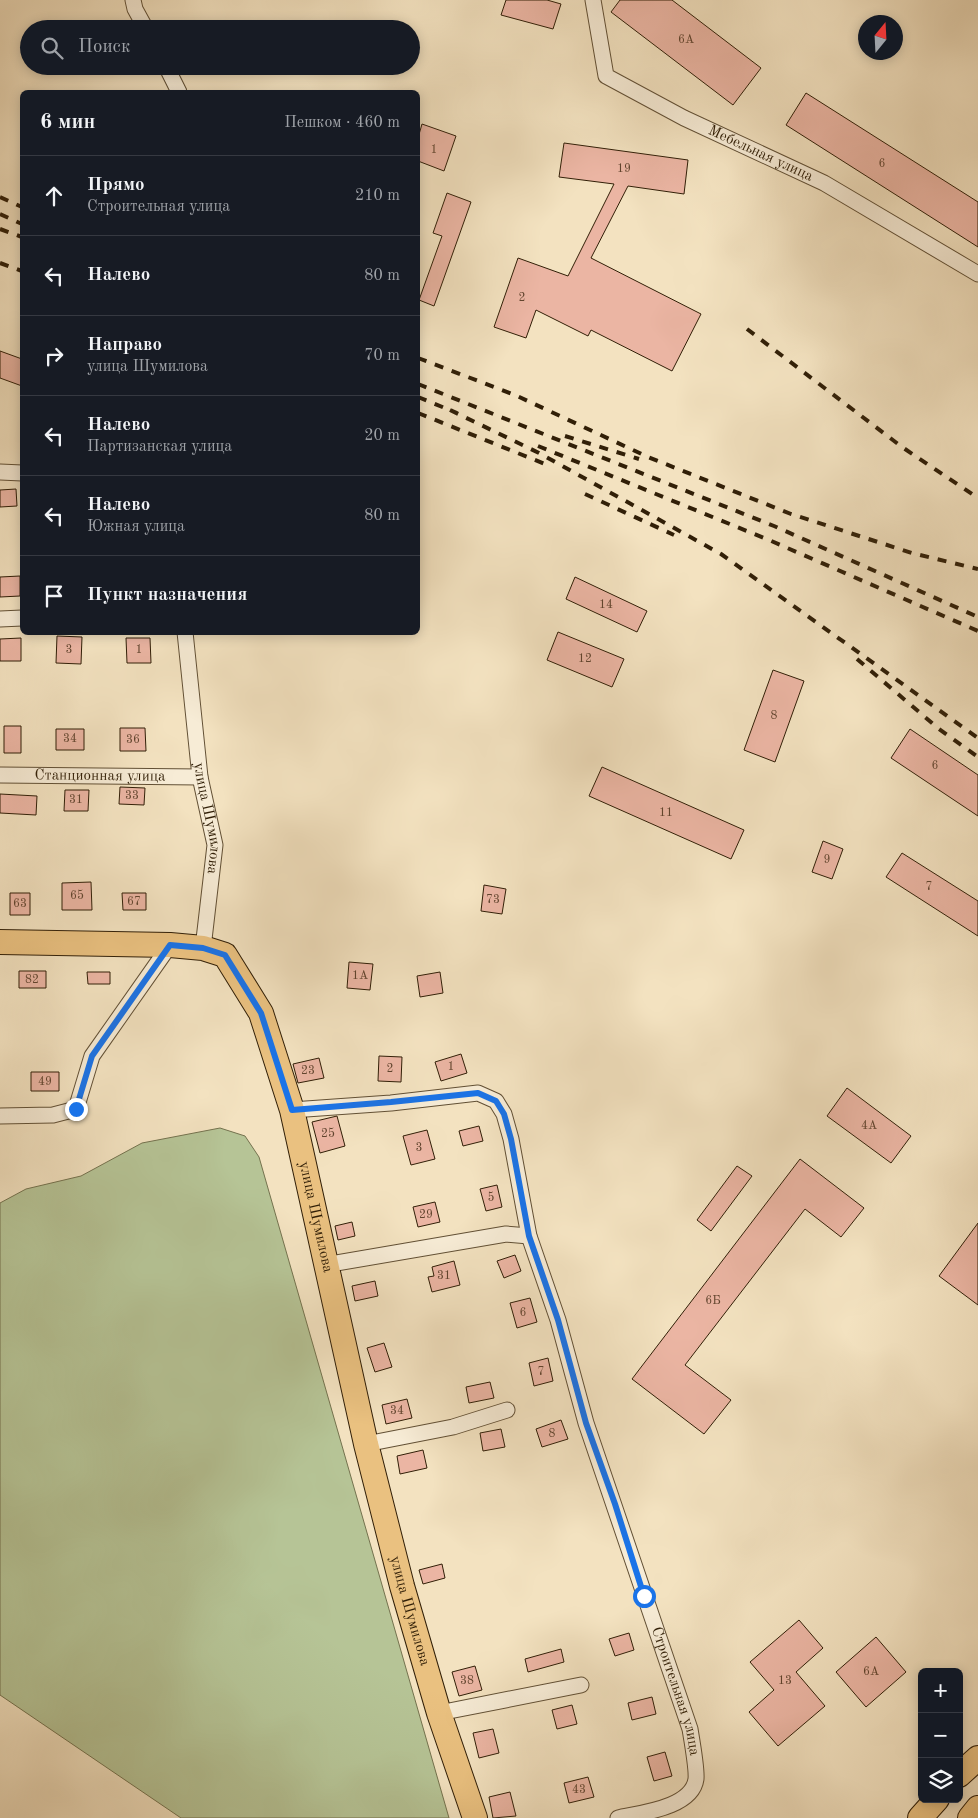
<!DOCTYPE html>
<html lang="ru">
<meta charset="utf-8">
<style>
:root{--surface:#171b24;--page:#242831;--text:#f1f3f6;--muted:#9ea1a6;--line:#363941}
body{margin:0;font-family:"Old Standard TT",serif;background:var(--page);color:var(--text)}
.controls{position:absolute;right:15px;bottom:15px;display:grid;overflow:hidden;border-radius:8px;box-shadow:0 2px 12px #0003}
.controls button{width:45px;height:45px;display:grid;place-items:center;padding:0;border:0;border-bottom:1px solid var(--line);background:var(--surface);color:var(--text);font:25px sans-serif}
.compass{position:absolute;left:858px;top:15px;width:45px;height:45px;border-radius:50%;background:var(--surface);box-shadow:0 2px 12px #0003;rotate:18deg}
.stop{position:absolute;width:15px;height:15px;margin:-11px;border:4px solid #1a73e8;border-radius:50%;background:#fff}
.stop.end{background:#1a73e8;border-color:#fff;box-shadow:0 1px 5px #0008}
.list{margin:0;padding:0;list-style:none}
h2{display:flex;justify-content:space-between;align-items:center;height:65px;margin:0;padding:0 20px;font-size:21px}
h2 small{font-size:16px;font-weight:400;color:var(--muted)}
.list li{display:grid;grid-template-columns:32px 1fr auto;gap:15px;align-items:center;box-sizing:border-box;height:80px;padding:0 20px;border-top:1px solid var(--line)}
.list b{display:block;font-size:19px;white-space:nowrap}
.list p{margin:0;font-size:16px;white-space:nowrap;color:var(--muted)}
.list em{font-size:16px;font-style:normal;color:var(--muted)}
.icon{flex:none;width:28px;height:28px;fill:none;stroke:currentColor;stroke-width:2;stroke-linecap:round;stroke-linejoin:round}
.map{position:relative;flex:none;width:978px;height:1818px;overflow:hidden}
.search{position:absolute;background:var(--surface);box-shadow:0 2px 12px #0003;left:20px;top:20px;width:400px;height:55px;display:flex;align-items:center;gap:12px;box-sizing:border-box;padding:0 18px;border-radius:28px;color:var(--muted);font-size:19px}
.panel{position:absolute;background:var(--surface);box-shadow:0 2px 12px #0003;left:20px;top:90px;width:400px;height:545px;border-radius:8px}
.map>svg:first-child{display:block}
.green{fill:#b6c496;stroke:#74724e}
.building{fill:#ebb5a3;stroke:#311f07}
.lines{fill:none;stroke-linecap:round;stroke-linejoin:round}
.minor-casing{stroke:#625035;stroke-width:17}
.primary-casing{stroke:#311f07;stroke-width:26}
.minor{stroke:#f7ecd6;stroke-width:15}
.primary{stroke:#eac180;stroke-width:24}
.rail{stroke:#311f07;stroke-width:4;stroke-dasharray:9 9;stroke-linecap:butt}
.route{stroke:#1a73e8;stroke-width:6}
.labels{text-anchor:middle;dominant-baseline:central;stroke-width:4;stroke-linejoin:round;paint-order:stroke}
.number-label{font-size:12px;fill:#60442e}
.street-label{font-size:15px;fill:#311f07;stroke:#f7ecd6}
</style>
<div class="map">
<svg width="978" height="1818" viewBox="0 0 978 1818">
<rect width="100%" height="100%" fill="#f3e2c0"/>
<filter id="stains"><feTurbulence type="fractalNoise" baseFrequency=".004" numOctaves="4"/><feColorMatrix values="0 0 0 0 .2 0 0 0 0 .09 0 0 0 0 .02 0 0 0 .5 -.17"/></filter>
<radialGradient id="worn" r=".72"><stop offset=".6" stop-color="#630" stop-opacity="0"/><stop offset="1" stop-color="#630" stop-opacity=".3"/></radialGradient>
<path class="green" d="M220 1128 245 1136 259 1157 449 1818H181L0 1695V1203L26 1189 81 1176 142 1143Z"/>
<path class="building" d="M506 0H547L561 4 553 29 501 15Z
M620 0H672L761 68 733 105 611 12Z
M806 93 978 202V247L786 125Z
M422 124 456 136 444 171 418 161V138Z
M564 143 688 160 684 194 628 186 591 258 701 314 672 371 591 330 588 336 536 310 526 338 494 327 518 258 568 276 614 184 559 177Z
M447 193 471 202 434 306 419 300 442 236 433 233Z
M0 351 22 359V386L0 378Z
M16 489 17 506 0 507V490Z
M20 576V596L0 597V577Z
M575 577 647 611 637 632 566 599Z
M558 632 624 659 612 687 547 660Z
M57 636 82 637 81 664 56 663Z
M21 638V661H0V639Z
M126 638H150L151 663H127Z
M773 670 804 681 775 762 744 750Z
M4 726H21V753H4Z
M120 728H145L146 751H120Z
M56 729H84V750H56Z
M910 729 978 775V816L891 758Z
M602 767 744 830 731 859 589 796Z
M120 787 145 788 144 805 119 804Z
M65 790H89L88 811H64Z
M0 794 37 796 36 815 0 813Z
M823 841 843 849 832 879 812 872Z
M902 853 978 901V936L886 877Z
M91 882 92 910H62V883Z
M484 885 506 889 502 914 481 911Z
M10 893H30V915H10Z
M122 893H146V910H123Z
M349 962 373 964 370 990 347 988Z
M19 971H46V988H19Z
M87 972H110V984H88Z
M440 972 443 993 420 997 417 976Z
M461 1054 467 1073 441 1081 435 1062Z
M379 1056 402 1057 401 1082 378 1081Z
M319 1058 324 1078 298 1083 293 1064Z
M31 1072H59V1091H31Z
M847 1088 911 1136 891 1163 827 1116Z
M337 1116 345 1146 320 1153 312 1122Z
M479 1126 483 1141 463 1146 459 1131Z
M427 1130 435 1159 411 1165 403 1136Z
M800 1159 864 1208 841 1237 805 1209 685 1365 731 1400 704 1434 632 1379Z
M737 1166 752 1176 711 1231 697 1220Z
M497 1185 502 1207 486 1211 480 1189Z
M435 1202 440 1222 418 1227 413 1207Z
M352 1222 355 1236 338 1240 335 1226Z
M978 1223V1305L939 1276Z
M515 1255 521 1271 504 1278 497 1261Z
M454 1261 460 1285 432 1292 428 1277 434 1276 432 1267Z
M375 1281 378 1296 355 1301 352 1286Z
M530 1298 537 1322 517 1328 510 1303Z
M384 1343 392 1367 375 1372 367 1348Z
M548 1358 553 1381 534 1386 529 1363Z
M490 1382 494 1398 469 1403 466 1387Z
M407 1399 412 1418 386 1424 382 1405Z
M561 1420 568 1439 542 1447 536 1429Z
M501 1429 505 1447 483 1451 480 1433Z
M423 1450 427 1468 400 1474 397 1456Z
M442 1564 445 1578 423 1584 419 1570Z
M799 1620 823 1648 796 1672 825 1706 778 1746 749 1712 774 1690 750 1662Z
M629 1633 634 1650 615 1656 609 1639Z
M876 1637 906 1672 866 1707 836 1672Z
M561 1649 564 1662 528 1672 525 1659Z
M475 1666 482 1690 459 1696 452 1672Z
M652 1697 656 1714 632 1720 628 1703Z
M572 1705 577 1724 557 1729 552 1710Z
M493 1729 499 1753 479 1758 473 1733Z
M665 1752 672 1776 654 1781 647 1757Z
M588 1777 594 1797 569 1803 564 1783Z
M510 1792 516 1816 493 1818 489 1797Z"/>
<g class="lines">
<g class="minor-casing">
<g id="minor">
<path d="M133 0 135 9 146 29"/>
<path id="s1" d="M593 0 606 76 684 118 824 183 978 274"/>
<path d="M166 66 179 92"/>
<path d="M0 472 22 473"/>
<path d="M0 619 22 618"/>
<path id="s2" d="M185 632 200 777 215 845 203 948"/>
<path id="s3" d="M0 775 200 777"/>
<path id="s4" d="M292 1110 391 1103 478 1093 496 1101 504 1114 511 1139 529 1236 558 1320 586 1423 690 1729C692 1741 697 1769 696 1779 692 1808 640 1813 618 1818"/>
<path d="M0 1116 53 1115 76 1109 92 1056 170 945"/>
<path d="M325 1265 506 1234 529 1236"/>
<path d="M366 1444 453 1427 507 1410"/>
<path d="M439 1713 581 1685"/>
</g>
</g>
<g class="primary-casing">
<g id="primary">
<path id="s5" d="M0 942 170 945 203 948 225 955 261 1013 292 1110 366 1444 402 1586 439 1713 475 1818"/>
<path d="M959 1775 978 1758"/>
<path d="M920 1818 937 1799"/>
<path d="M970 1818 978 1808"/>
</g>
</g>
<use href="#minor" class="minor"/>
<use href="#primary" class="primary"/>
<path class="rail" d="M0 197 22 207
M0 214 22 224
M0 229 22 237
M0 263 22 271
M747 329 902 447 978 498
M418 358 515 395 648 457 791 514 912 553 978 569
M418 384 774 526 978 617
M418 397 457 413
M450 410 539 453 721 554 978 738
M418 413 545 464
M565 436 639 459
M538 446 769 540 978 631
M585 494 674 535
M857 659 939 729 978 757"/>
</g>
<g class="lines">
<path class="route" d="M76 1109 92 1056 170 945 203 948 225 955 261 1013 292 1110 391 1102 478 1093 496 1101 504 1114 511 1139 529 1236 558 1320 586 1423 615 1504 644 1596"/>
</g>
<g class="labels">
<g class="number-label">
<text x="686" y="40">6А</text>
<text x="434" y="150">1</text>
<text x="882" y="164">6</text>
<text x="624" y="169">19</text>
<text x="522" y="298">2</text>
<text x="606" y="605">14</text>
<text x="69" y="650">3</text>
<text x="139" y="650">1</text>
<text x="585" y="659">12</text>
<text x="774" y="716">8</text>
<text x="70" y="739">34</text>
<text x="133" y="740">36</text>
<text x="935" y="766">6</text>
<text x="132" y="796">33</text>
<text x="76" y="800">31</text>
<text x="666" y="813">11</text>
<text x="827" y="860">9</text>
<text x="929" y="887">7</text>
<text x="77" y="896">65</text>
<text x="493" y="900">73</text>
<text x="134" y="902">67</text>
<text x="20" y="904">63</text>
<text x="360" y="976">1А</text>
<text x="32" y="980">82</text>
<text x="451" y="1067">1</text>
<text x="390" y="1069">2</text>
<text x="308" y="1071">23</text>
<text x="45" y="1082">49</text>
<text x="869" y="1126">4А</text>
<text x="328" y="1134">25</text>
<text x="419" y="1148">3</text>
<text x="491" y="1198">5</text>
<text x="426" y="1215">29</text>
<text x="444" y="1276">31</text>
<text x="713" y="1301">6Б</text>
<text x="523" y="1313">6</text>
<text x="541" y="1372">7</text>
<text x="397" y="1411">34</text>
<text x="552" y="1434">8</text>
<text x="871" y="1672">6А</text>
<text x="467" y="1681">38</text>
<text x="785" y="1681">13</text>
<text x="579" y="1790">43</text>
</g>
<g class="street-label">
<text stroke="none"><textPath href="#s1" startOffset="250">Мебельная улица</textPath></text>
<text stroke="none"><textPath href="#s3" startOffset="100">Станционная улица</textPath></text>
<text stroke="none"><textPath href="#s2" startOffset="188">улица Шумилова</textPath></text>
<text stroke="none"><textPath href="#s5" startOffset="506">улица Шумилова</textPath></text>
<text stroke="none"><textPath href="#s5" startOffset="911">улица Шумилова</textPath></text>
<text stroke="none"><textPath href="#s4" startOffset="825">Строительная улица</textPath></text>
</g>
</g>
<rect width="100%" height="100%" filter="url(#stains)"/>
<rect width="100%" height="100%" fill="url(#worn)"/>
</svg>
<div class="controls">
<button>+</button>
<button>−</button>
<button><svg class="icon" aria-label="layers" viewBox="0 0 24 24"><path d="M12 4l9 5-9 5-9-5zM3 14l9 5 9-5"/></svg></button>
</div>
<svg class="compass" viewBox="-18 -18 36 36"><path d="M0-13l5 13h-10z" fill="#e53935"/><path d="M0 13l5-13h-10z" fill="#9ea1a6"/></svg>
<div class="stop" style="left:644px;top:1596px"></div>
<div class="stop end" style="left:76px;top:1109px"></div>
<div class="search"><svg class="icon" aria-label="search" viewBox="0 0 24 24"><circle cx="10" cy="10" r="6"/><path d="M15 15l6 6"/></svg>Поиск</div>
<section class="panel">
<h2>6 мин<small>Пешком · 460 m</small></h2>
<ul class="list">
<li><svg class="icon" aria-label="ahead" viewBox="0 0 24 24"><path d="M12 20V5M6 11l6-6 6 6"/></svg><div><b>Прямо</b><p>Строительная улица</p></div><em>210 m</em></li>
<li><svg class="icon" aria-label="left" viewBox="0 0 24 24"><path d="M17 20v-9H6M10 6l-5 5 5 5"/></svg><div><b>Налево</b></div><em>80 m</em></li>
<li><svg class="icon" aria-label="right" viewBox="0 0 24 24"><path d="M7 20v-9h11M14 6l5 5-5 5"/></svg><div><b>Направо</b><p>улица Шумилова</p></div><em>70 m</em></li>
<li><svg class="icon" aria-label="left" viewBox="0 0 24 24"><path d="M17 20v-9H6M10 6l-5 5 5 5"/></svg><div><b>Налево</b><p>Партизанская улица</p></div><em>20 m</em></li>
<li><svg class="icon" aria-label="left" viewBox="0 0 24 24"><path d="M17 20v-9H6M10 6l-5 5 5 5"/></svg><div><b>Налево</b><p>Южная улица</p></div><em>80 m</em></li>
<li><svg class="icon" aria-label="arrive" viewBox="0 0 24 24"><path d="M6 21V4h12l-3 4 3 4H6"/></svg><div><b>Пункт назначения</b></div></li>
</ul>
</section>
</div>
